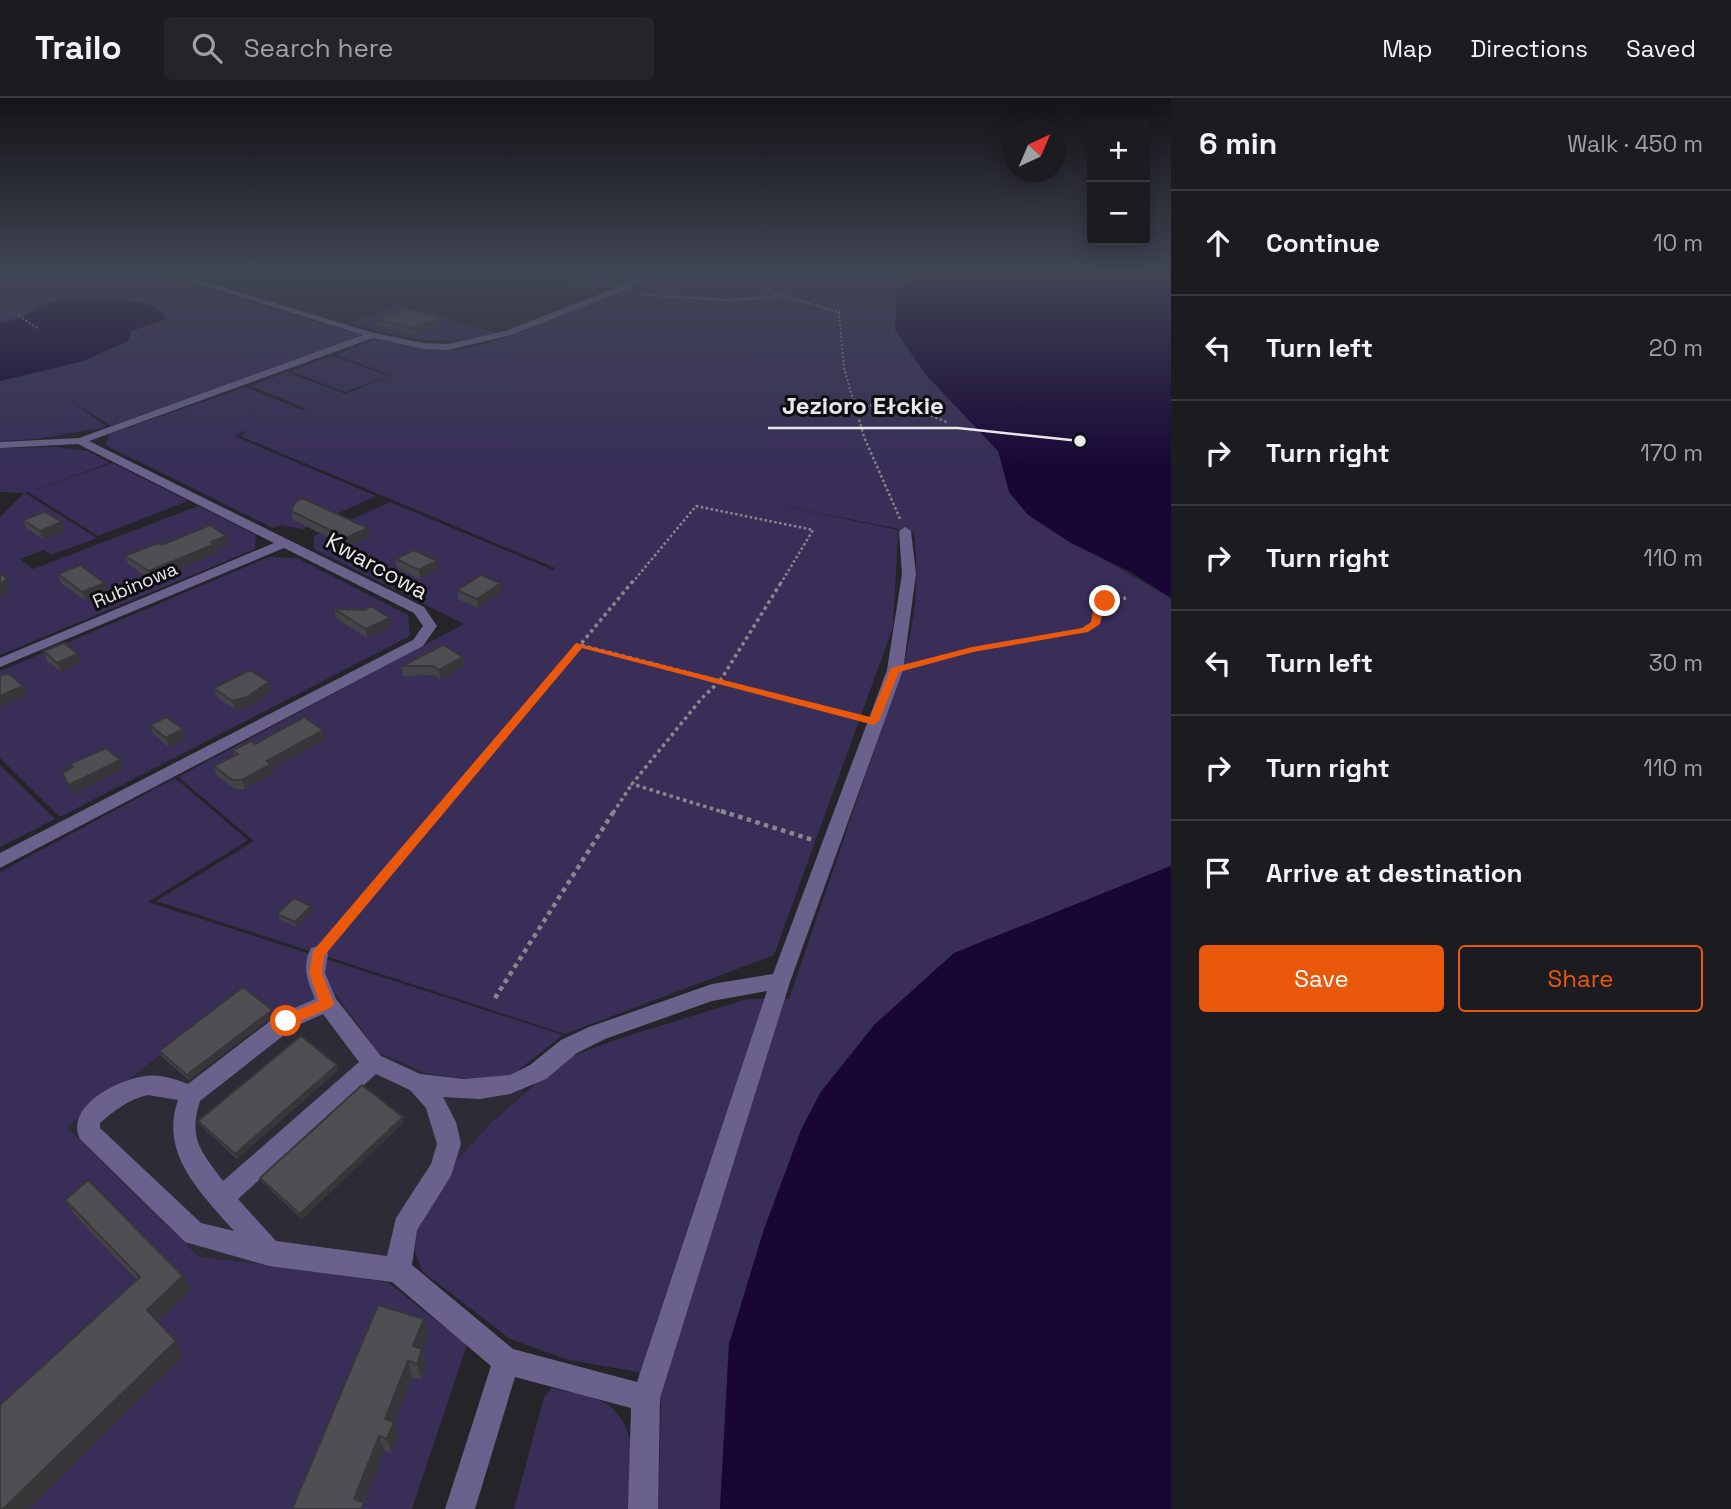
<!DOCTYPE html>
<meta charset="utf-8">
<style>
:root{--surface:#1c1b1f;--page:#252428;--text:#f1f3f6;--muted:#a0a1a4;--line:#3a393d;--accent:#ea580c}
body{margin:0;font-family:"Space Grotesk",sans-serif;background:var(--page);color:var(--text)}
.controls{position:absolute;right:21px;top:21px;display:grid;overflow:hidden;border-radius:7px;box-shadow:0 4px 18px #0003}
.controls button{width:63px;height:63px;display:grid;place-items:center;padding:0;border:0;border-bottom:2px solid var(--line);background:var(--surface);color:var(--text);font:35px sans-serif}
.compass{position:absolute;left:1003px;top:21px;width:63px;height:63px;border-radius:50%;background:var(--surface);box-shadow:0 4px 18px #0003;rotate:44deg}
.stop{position:absolute;width:21px;height:21px;margin:-16px;border:5px solid #ea580c;border-radius:50%;background:#fff}
.stop.end{background:#ea580c;border-color:#fff;box-shadow:0 2px 7px #0008}
.list{margin:0;padding:0;list-style:none}
h2{display:flex;justify-content:space-between;align-items:center;height:91px;margin:0;padding:0 28px;font-size:30px}
h2 small{font-size:23px;font-weight:400;color:var(--muted)}
.list li{display:grid;grid-template-columns:46px 1fr auto;gap:21px;align-items:center;box-sizing:border-box;height:105px;padding:0 28px;border-top:2px solid var(--line)}
.list b{display:block;font-size:26px;white-space:nowrap}
.list em{font-size:23px;font-style:normal;color:var(--muted)}
.actions{display:flex;gap:14px;padding:21px 28px}
.actions a{flex:1;padding:16px 0;border:2px solid var(--accent);border-radius:7px;text-align:center;font-size:24px;color:var(--accent)}
.actions .main{background:var(--accent);color:#fff}
.icon{flex:none;width:38px;height:38px;fill:none;stroke:currentColor;stroke-width:2;stroke-linecap:round;stroke-linejoin:round}
.map{position:relative;flex:none;width:1171px;height:1411px;overflow:hidden}
header{display:flex;align-items:center;gap:42px;box-sizing:border-box;height:98px;padding:0 35px;background:var(--surface);border-bottom:2px solid var(--line)}
header strong{font-size:33px}
nav{display:flex;gap:38px;margin-inline-start:auto;font-size:24px}
.search{width:490px;height:63px;background:var(--page);display:flex;align-items:center;gap:18px;box-sizing:border-box;padding:0 24px;border-radius:7px;color:var(--muted);font-size:26px}
main{display:flex}
aside{flex:1;background:var(--surface)}
.map>svg:first-child{display:block}
.built{fill:#2d2c36}
.green{fill:#382e58}
.water{fill:#170636}
.lines{fill:none;stroke-linecap:round;stroke-linejoin:round}
.stream{stroke:#170636;stroke-width:3.5}
.path-far3{stroke:#88888c;stroke-width:2;stroke-dasharray:2 2;stroke-linecap:butt}
.path-far2{stroke:#88888c;stroke-width:2.5;stroke-dasharray:2.5 2.5;stroke-linecap:butt}
.path-far1{stroke:#88888c;stroke-width:3.5;stroke-dasharray:3.5 3.5;stroke-linecap:butt}
.path{stroke:#88888c;stroke-width:4.5;stroke-dasharray:4.5 4.5;stroke-linecap:butt}
.minor{fill:#6a628d;fill-rule:evenodd}
.wall{fill:#444347}
.shaded-wall{fill:#37373a}
.building{fill:#4f4e53;stroke:#37373a;stroke-width:2}
.route{fill:#ea580c}
.labels{text-anchor:middle;dominant-baseline:central;stroke-width:6;stroke-linejoin:round;paint-order:stroke}
.far-street-label{font-size:19px;fill:#e9e9ec;stroke:#0e0e10}
.street-label{font-size:23px;fill:#e9e9ec;stroke:#0e0e10}
.leader{fill:none;stroke:#e9e9ec;stroke-width:2.5}
.callout-dot{fill:#e9e9ec;stroke:#0e0e10;stroke-width:2.5}
.callout-label{font-size:24px;text-anchor:middle;font-weight:bold;fill:#e9e9ec;stroke:#0e0e10;stroke-width:6;stroke-linejoin:round;paint-order:stroke}
</style>
<header>
<strong>Trailo</strong>
<div class="search"><svg class="icon" aria-label="search" viewBox="0 0 24 24"><circle cx="10" cy="10" r="6"/><path d="M15 15l6 6"/></svg>Search here</div>
<nav><a>Map</a><a>Directions</a><a>Saved</a></nav>
</header>
<main>
<div class="map">
<svg width="1171" height="1411" viewBox="0 0 1171 1411">
<rect width="100%" height="100%" fill="#252429"/>
<path class="built" d="M246 892 279 918 336 896 378 954 425 975 512 977 525 994 492 1024 416 1132 415 1153 389 1185 321 1173 199 1159 67 1029Z"/>
<path class="green" d="M0 174H153L363 238 111 328 65 299 107 329 36 341 0 343V283L83 263 128 243 131 233 165 222 162 214 140 204 76 199 45 205 24 219 0 225Z
M497 174H636V179L604 191Z
M650 174H949L980 320 1049 430 1171 500V768L954 855 729 1246 720 1411H658L661 1305 638 1274 569 1262 510 1241 422 1173 415 1153 416 1132 459 1060 492 1024 554 969 575 957 624 939 747 901H789L904 565C916 515 919 485 914 434L753 402 898 432 893 529 774 857 565 936 156 803 254 743 178 679 464 526 314 451V438L390 404 553 472 555 470 240 338 249 331 234 338 376 398 303 431 280 427 273 430 105 347 110 336 246 289 302 312 305 310 250 288 287 274 345 296 392 277 336 257 374 241 425 251 457 252 481 247 513 237 627 192 643 184Z
M397 207 497 235C444 251 401 240 350 225Z
M333 258 388 278 345 294 290 273Z
M56 349 88 353 110 365 25 395 97 440 51 457 44 452 20 461 33 471 198 408 256 437 255 451 0 557V419L24 395 0 394V350Z
M113 365 188 403 98 438 28 394Z
M269 459 297 460 408 517 410 538 60 719 0 660V573Z
M0 667 55 721 0 749Z
M175 680 248 742 148 804 563 937 512 977 469 981 425 975 378 954 336 896 279 918 245 892 67 1029 199 1159 321 1173 389 1185 467 1247 412 1411H0V774Z
M552 1290C569 1294 590 1297 605 1305 640 1326 632 1376 633 1411H514L544 1299Z"/>
<path class="water" d="M924 174H1171V500L1131 474 1071 445 1028 417 1009 394 998 353 926 277 895 232 897 192 912 177Z
M76 199 140 204 150 206 168 220 131 233 128 243 83 263 0 283V225C31 219 42 203 76 199Z
M1171 768V1411H720L729 1246 764 1131 801 1032 820 995 875 926 954 855Z"/>
<g class="lines">
<path class="stream" d="M898 174 912 177"/>
<path class="path-far3" d="M756 174 772 195 839 214 844 270 855 309
M643 197 728 202 778 199
M19 218 39 231
M855 308 902 309"/>
<path class="path-far2" d="M855 307 864 339 901 423
M882 307 915 311 949 325
M855 308 874 307
M632 485 696 408 813 432 781 485"/>
<path class="path-far1" d="M633 483 580 547 720 583
M914 567 973 552 1084 532 1096 526 1098 513 1105 503 1126 500
M720 583 858 619
M720 583 702 600 632 686 726 715
M720 583 782 483
M437 715 580 547
M613 715 632 686"/>
<path class="path" d="M721 713 813 742
M328 844 439 713
M495 900 614 713"/>
<path class="minor" d="M161 174H172L374 235 424 245 448 246 505 233 613 191 637 180 641 174H649L643 184 619 195 511 237 448 252 424 251 373 240 89 343 424 509 437 528 423 548 0 770V755L413 542 423 528 414 515 284 450 0 569V560L274 445 78 346 0 350V344L79 340 363 237Z
M905 429 911 433 916 476 903 572 790 884 660 1300 658 1411H628L631 1310 515 1279 475 1411H445L491 1268 392 1184 269 1168 185 1144 80 1041C64 1008 119 981 146 978 160 976 175 981 188 986L278 917 315 901C308 883 301 869 311 850L318 848 325 850 328 856 325 875 336 901 381 958 420 976 464 981 510 977 530 967 561 942 589 929 712 886 773 876 887 572 902 476 899 433ZM767 893 637 1284 513 1251 412 1167 417 1132 451 1078 461 1046 456 1024 443 999 480 1001 510 996 546 981 577 955 605 941 712 903ZM323 916 359 964 223 1083C201 1053 188 1041 200 1003L294 929ZM376 976 410 992 426 1010 437 1046 431 1066 396 1120 387 1158 276 1143 238 1101ZM148 997 178 1002C159 1056 201 1095 234 1133L201 1125 100 1030V1025C115 1012 129 1001 148 997Z"/>
</g>
<path class="wall" d="M568 174H593L587 177Z
M441 220V227L415 237 378 228 377 222Z
M291 413 370 438 347 449 292 421Z
M23 422 65 433 43 441 26 430Z
M229 446 216 451 217 455 151 482 128 466 125 458 162 447Z
M396 461 438 472 420 481 397 470Z
M58 476 105 485 108 494 86 503 61 485Z
M457 492 501 494 478 510 458 501Z
M334 511 390 520 391 528 367 540 336 520Z
M44 553 78 556 81 565 61 574 47 563Z
M463 559 464 568 440 581 434 577 403 578 402 568Z
M214 590 271 594 250 608 235 612 217 599Z
M150 627 186 641 169 649 153 636Z
M325 641 272 671 273 675 245 691H235L217 678 214 668 235 657 233 652 255 646Z
M312 813 296 829 279 821 277 816Z
M274 917 189 982 161 958 159 953Z
M338 972 237 1061 200 1027 198 1023Z
M404 1024 302 1121 262 1084 260 1080Z
M65 1102 183 1178 191 1192 158 1224 176 1243 184 1257 28 1411H0L137 1182 75 1117Z
M428 1237 423 1251 426 1266 421 1282 412 1279 394 1325 398 1338 392 1355 384 1352 364 1405 292 1411Z"/>
<path class="shaded-wall" d="M441 220V227L415 237 414 230Z
M62 424 65 433 43 441 40 433Z
M368 430 370 438 347 449 346 440Z
M227 438 229 446 216 451 217 455 151 482 149 473Z
M437 463 438 472 420 481 419 472Z
M7 480 10 489 1 501 0 488Z
M105 485 108 494 86 503 82 494Z
M501 485V494L478 510 477 501Z
M390 520 391 528 367 540 366 531Z
M78 556 81 565 61 574 57 565Z
M463 559 464 568 440 581 439 572Z
M269 584 271 594 250 608 235 612 232 603Z
M23 588 27 598 0 609V598Z
M183 631 186 641 169 649 166 640Z
M323 632 325 641 272 671 273 675 245 691 242 682 267 663Z
M120 662 123 671 73 697 69 687Z
M311 808 312 813 296 829 295 824Z
M272 912 274 917 189 982 187 977Z
M337 967 338 972 237 1061 235 1056Z
M403 1019 404 1024 302 1121 300 1116Z
M183 1178 191 1192 156 1226 147 1212Z
M424 1221 428 1237 423 1251 426 1266 421 1282 413 1248Z
M176 1243 184 1257 28 1411H3Z
M408 1263 412 1279 394 1325 398 1338 392 1355 387 1341 385 1321Z
M379 1338 384 1352 361 1411 354 1401Z"/>
<path class="building" d="M407 211 441 220 414 230 377 222Z
M302 400 368 430 346 440 291 413 296 403Z
M45 414 62 424 40 433 23 422Z
M210 427 227 438 211 444 215 446 149 473 125 458 158 445 162 447Z
M414 452 437 463 419 472 396 461Z
M80 467 105 485 82 494 58 476Z
M0 475 7 480 0 488Z
M481 477 501 485 477 501 457 492Z
M371 508 390 520 366 531 334 511 365 512Z
M64 545 78 556 57 565 44 553Z
M443 547 463 559 439 572 433 568H402Z
M250 572 269 584 247 599 232 603 214 590Z
M8 575 23 588 0 598V578Z
M166 619 183 631 166 640 150 627Z
M304 619 323 632 267 663 271 666 242 682H232L214 668 238 656 233 652 251 643 255 646Z
M106 650 120 662 69 687 62 675 73 669 70 666Z
M294 800 311 808 295 824 277 816Z
M243 889 272 912 187 977 159 953Z
M301 938 337 967 235 1056 198 1023Z
M362 987 403 1019 300 1116 260 1080Z
M88 1082 183 1178 147 1212 176 1243 3 1411H0V1307L140 1179 65 1102Z
M378 1207 424 1221 413 1248 422 1251 417 1266 408 1263 385 1321 394 1324 387 1341 379 1338 354 1401 364 1405 361 1411H292Z"/>
<linearGradient id="sky" x2="0" y2="1"><stop stop-color="#141417"/><stop offset="0.47" stop-color="#404554"/><stop offset="1" stop-color="#404554" stop-opacity="0"/></linearGradient>
<rect width="1171" height="371" fill="url(#sky)"/>
<path class="route" d="M1101 501 1109 503 1103 513 1100 526 1088 534 973 554 899 574 879 623 874 627 582 550 324 858 322 875 334 905 332 909 291 927H281V919L319 903 309 875 313 853 576 545 870 619 891 570 972 549 1082 530 1091 524 1093 513Z"/>
<g class="labels">
<g class="far-street-label">
<text transform="translate(135 487) rotate(-23)">Rubinowa</text>
</g>
<g class="street-label">
<text transform="translate(377 468) rotate(29)">Kwarcowa</text>
</g>
</g>
<path class="leader" d="M1080 343L958 330H768"/>
<circle class="callout-dot" cx="1080" cy="343" r="7"/>
<g class="callout-label">
<text x="863" y="316">Jezioro Ełckie</text>
</g>
</svg>
<div class="controls">
<button>+</button>
<button>−</button>
</div>
<svg class="compass" viewBox="-18 -18 36 36"><path d="M0-13l5 13h-10z" fill="#e53935"/><path d="M0 13l5-13h-10z" fill="#a0a1a4"/></svg>
<div class="stop" style="left:286px;top:923px"></div>
<div class="stop end" style="left:1105px;top:503px"></div>
</div>
<aside>
<h2>6 min<small>Walk · 450 m</small></h2>
<ul class="list">
<li><svg class="icon" aria-label="ahead" viewBox="0 0 24 24"><path d="M12 20V5M6 11l6-6 6 6"/></svg><div><b>Continue</b></div><em>10 m</em></li>
<li><svg class="icon" aria-label="left" viewBox="0 0 24 24"><path d="M17 20v-9H6M10 6l-5 5 5 5"/></svg><div><b>Turn left</b></div><em>20 m</em></li>
<li><svg class="icon" aria-label="right" viewBox="0 0 24 24"><path d="M7 20v-9h11M14 6l5 5-5 5"/></svg><div><b>Turn right</b></div><em>170 m</em></li>
<li><svg class="icon" aria-label="right" viewBox="0 0 24 24"><path d="M7 20v-9h11M14 6l5 5-5 5"/></svg><div><b>Turn right</b></div><em>110 m</em></li>
<li><svg class="icon" aria-label="left" viewBox="0 0 24 24"><path d="M17 20v-9H6M10 6l-5 5 5 5"/></svg><div><b>Turn left</b></div><em>30 m</em></li>
<li><svg class="icon" aria-label="right" viewBox="0 0 24 24"><path d="M7 20v-9h11M14 6l5 5-5 5"/></svg><div><b>Turn right</b></div><em>110 m</em></li>
<li><svg class="icon" aria-label="arrive" viewBox="0 0 24 24"><path d="M6 21V4h12l-3 4 3 4H6"/></svg><div><b>Arrive at destination</b></div></li>
</ul>
<div class="actions"><a class="main">Save</a><a>Share</a></div>
</aside>
</main>
